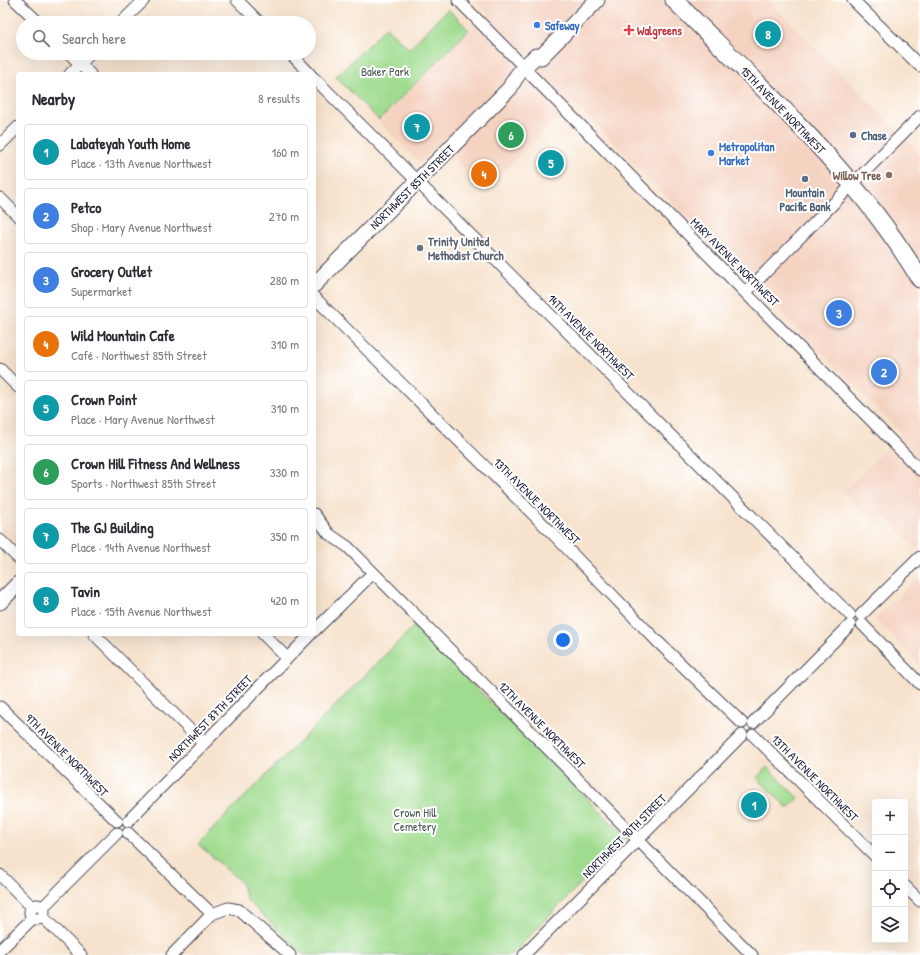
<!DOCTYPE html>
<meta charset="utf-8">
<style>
:root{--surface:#fff;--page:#f7f7f7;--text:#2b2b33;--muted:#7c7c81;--line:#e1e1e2;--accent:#db2777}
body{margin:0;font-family:"Patrick Hand",sans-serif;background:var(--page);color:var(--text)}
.controls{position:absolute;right:12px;bottom:12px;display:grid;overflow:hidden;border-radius:4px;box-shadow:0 4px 16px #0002}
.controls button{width:36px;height:36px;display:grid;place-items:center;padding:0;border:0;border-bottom:1px solid var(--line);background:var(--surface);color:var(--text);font:20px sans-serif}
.you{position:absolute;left:563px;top:640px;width:14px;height:14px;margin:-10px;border:3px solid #fff;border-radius:50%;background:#1a73e8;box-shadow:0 0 0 6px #1a73e833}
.badge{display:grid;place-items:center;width:26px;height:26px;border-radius:50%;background:var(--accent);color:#fff;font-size:13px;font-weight:700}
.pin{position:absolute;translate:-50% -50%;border:2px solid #fff;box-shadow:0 1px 4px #0006}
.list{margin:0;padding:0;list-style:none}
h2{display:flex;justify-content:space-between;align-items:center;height:52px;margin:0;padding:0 16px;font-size:17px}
h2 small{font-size:13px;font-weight:400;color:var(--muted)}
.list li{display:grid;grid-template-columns:26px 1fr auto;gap:12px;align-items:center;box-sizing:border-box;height:56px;margin:0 8px 8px;padding:0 8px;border:1px solid var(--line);border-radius:4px}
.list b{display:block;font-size:15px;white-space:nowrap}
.list p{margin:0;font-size:13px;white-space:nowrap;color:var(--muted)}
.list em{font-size:13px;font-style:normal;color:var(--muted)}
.icon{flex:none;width:22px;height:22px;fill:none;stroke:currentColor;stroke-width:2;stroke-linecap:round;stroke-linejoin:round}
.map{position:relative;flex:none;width:920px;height:955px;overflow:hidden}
.search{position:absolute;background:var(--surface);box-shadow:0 4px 16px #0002;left:16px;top:16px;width:300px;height:44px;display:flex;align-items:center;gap:10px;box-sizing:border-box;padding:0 14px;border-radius:22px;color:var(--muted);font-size:15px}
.panel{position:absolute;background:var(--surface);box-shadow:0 4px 16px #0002;left:16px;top:72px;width:300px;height:564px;border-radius:4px}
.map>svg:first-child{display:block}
.built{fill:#f5d3c1}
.green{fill:#a0dc90;stroke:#617f66}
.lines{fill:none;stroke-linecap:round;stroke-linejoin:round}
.street-casing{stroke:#423f51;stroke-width:13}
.secondary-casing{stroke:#423f51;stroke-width:17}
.primary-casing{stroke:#423f51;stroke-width:19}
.street{stroke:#fff;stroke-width:11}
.secondary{stroke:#fff;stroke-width:15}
.primary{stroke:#fff;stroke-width:17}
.shop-dot{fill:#3f7fe0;stroke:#fff;stroke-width:1.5}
.health-dot{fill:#e0444e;stroke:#fff;stroke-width:1.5}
.service-dot{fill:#5c6f8a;stroke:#fff;stroke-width:1.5}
.education-dot{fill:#8d6e63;stroke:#fff;stroke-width:1.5}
.worship-dot{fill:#6b7280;stroke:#fff;stroke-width:1.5}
.labels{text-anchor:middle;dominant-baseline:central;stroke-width:4;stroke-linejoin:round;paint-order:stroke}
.shop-label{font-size:12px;font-weight:bold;fill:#366cbe;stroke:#fff;text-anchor:start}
.health-label{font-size:12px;font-weight:bold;fill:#be3a42;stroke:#fff;text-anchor:start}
.park-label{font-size:12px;fill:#485a54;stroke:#fff}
.street-label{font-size:12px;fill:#22223b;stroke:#fff}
.service-label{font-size:12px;font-weight:bold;fill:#4e5e75;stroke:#fff;text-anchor:start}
.education-label{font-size:12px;font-weight:bold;fill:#785e54;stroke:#fff;text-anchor:end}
.worship-label{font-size:12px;font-weight:bold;fill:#5b616d;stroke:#fff;text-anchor:start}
</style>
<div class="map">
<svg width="920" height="955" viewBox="0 0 920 955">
<rect width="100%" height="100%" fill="#fff"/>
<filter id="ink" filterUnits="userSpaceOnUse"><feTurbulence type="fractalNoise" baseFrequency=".025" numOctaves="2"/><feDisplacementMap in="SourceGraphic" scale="8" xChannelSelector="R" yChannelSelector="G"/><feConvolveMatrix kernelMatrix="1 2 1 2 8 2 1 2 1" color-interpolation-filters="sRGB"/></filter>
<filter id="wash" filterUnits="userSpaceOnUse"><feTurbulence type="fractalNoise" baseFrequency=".012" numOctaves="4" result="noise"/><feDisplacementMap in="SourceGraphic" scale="16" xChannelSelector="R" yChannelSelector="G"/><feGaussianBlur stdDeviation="0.9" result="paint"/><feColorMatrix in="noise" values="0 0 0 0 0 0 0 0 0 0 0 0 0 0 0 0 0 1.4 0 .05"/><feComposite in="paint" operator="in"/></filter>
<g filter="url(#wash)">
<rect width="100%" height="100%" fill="#f7e3cd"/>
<path class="built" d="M476 0H768L920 153V544L916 548 885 517 877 525 843 492 901 433 573 102 486 189 439 144 420 163 379 122 488 13Z
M920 575V665L875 619Z"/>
<path class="green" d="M448 9 469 30 379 120 336 77 386 27 409 49Z
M414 626 626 837 511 955H304L247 900 241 882 198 844Z
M767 767 798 798 788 808 757 778Z"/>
</g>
<g filter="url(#ink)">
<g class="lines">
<g class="street-casing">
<path id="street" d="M15 0 39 23
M237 0 260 23
M458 0 524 67
M853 0 920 66
M121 23 144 0
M69 53 90 74
M290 53 310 74
M70 74 91 53
M530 74 920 470
M314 78 850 615
M0 145 18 127
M0 198 18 216
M746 292 920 116
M314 297 556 537 657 641 742 723
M0 369 18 387
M314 514 329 534 348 547 752 955
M0 540 18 558
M861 615 920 557
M862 624 920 684
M314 631 373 573
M94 634 203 743
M263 634 287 658
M0 707 117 821
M753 723 850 625
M753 735 875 856
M128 821 311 634
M128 833 212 914 228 908 239 910 290 955
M0 875 32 907
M905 886 920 901
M30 912a7 7 0 1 1 14 0a7 7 0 1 1-14 0Z
M43 907 117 833
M43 917 81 955
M0 950 33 918
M172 955 212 914
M524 955 742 735"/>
</g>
<g class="secondary-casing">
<path id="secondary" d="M314 285 510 88C516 74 525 66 536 56L541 57 597 0
M0 602 18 584"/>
</g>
<g class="primary-casing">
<path id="primary" d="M674 0C762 88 856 172 920 279"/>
</g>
<use href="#street" class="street"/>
<use href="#secondary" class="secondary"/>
<use href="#primary" class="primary"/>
</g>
</g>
<g class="shop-dot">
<circle cx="537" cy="25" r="4"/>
<circle cx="711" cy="153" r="4"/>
</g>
<path class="health-dot" d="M627 24h4v4h4v4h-4v4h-4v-4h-4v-4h4z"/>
<g class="service-dot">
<circle cx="853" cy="135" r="4"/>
<circle cx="805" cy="179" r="4"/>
</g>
<circle class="education-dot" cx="889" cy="175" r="4"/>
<circle class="worship-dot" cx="420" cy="248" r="4"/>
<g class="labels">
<g class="shop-label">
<text x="545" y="25">Safeway</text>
<text x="719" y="146">Metropolitan<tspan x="719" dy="14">Market</tspan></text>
</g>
<g class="health-label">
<text x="637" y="30">Walgreens</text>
</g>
<g class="park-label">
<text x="385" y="71">Baker Park</text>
<text x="415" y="812">Crown Hill<tspan x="415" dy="14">Cemetery</tspan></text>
</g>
<g class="street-label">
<text transform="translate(783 110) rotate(46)">15TH AVENUE NORTHWEST</text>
<text transform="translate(412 187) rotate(-45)">NORTHWEST 85TH STREET</text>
<text transform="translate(735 262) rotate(45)">MARY AVENUE NORTHWEST</text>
<text transform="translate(591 337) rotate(45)">14TH AVENUE NORTHWEST</text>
<text transform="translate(537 501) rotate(45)">13TH AVENUE NORTHWEST</text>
<text transform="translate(210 718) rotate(-46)">NORTHWEST 87TH STREET</text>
<text transform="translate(542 725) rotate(45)">12TH AVENUE NORTHWEST</text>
<text transform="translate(67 755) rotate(45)">9TH AVENUE NORTHWEST</text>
<text transform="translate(815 778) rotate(45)">13TH AVENUE NORTHWEST</text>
<text transform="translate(624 836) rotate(-45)">NORTHWEST 90TH STREET</text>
</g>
<g class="service-label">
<text x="861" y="135">Chase</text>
<text x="805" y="192" text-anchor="middle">Mountain<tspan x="805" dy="14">Pacific Bank</tspan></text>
</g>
<g class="education-label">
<text x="881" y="175">Willow Tree</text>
</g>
<g class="worship-label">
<text x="428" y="241">Trinity United<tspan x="428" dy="14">Methodist Church</tspan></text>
</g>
</g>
</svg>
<div class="controls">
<button>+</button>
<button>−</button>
<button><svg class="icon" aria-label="locate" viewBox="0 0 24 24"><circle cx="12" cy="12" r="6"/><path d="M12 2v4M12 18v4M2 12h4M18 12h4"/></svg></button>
<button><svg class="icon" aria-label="layers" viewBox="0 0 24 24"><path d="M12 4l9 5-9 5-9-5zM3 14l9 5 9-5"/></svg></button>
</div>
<div class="you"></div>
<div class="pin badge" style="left:754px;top:805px;background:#0f9aa8">1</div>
<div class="pin badge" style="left:884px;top:372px;background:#3f7fe0">2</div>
<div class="pin badge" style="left:839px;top:313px;background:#3f7fe0">3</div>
<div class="pin badge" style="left:484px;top:174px;background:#e8710a">4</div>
<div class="pin badge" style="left:551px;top:163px;background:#0f9aa8">5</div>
<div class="pin badge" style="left:511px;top:135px;background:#2e9e5b">6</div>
<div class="pin badge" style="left:417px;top:127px;background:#0f9aa8">7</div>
<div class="pin badge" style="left:768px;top:34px;background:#0f9aa8">8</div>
<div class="search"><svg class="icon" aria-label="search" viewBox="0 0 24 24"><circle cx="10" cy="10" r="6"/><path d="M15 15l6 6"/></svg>Search here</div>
<section class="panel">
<h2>Nearby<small>8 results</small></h2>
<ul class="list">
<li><span class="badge" style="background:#0f9aa8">1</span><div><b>Labateyah Youth Home</b><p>Place · 13th Avenue Northwest</p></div><em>160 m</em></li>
<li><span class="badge" style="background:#3f7fe0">2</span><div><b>Petco</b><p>Shop · Mary Avenue Northwest</p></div><em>270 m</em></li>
<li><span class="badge" style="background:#3f7fe0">3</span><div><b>Grocery Outlet</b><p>Supermarket</p></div><em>280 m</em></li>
<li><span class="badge" style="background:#e8710a">4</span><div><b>Wild Mountain Cafe</b><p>Café · Northwest 85th Street</p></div><em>310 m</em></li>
<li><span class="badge" style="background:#0f9aa8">5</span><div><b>Crown Point</b><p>Place · Mary Avenue Northwest</p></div><em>310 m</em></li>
<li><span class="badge" style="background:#2e9e5b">6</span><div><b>Crown Hill Fitness And Wellness</b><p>Sports · Northwest 85th Street</p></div><em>330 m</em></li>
<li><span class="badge" style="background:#0f9aa8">7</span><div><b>The GJ Building</b><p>Place · 14th Avenue Northwest</p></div><em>350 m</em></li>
<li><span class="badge" style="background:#0f9aa8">8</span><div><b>Tavin</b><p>Place · 15th Avenue Northwest</p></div><em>420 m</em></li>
</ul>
</section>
</div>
